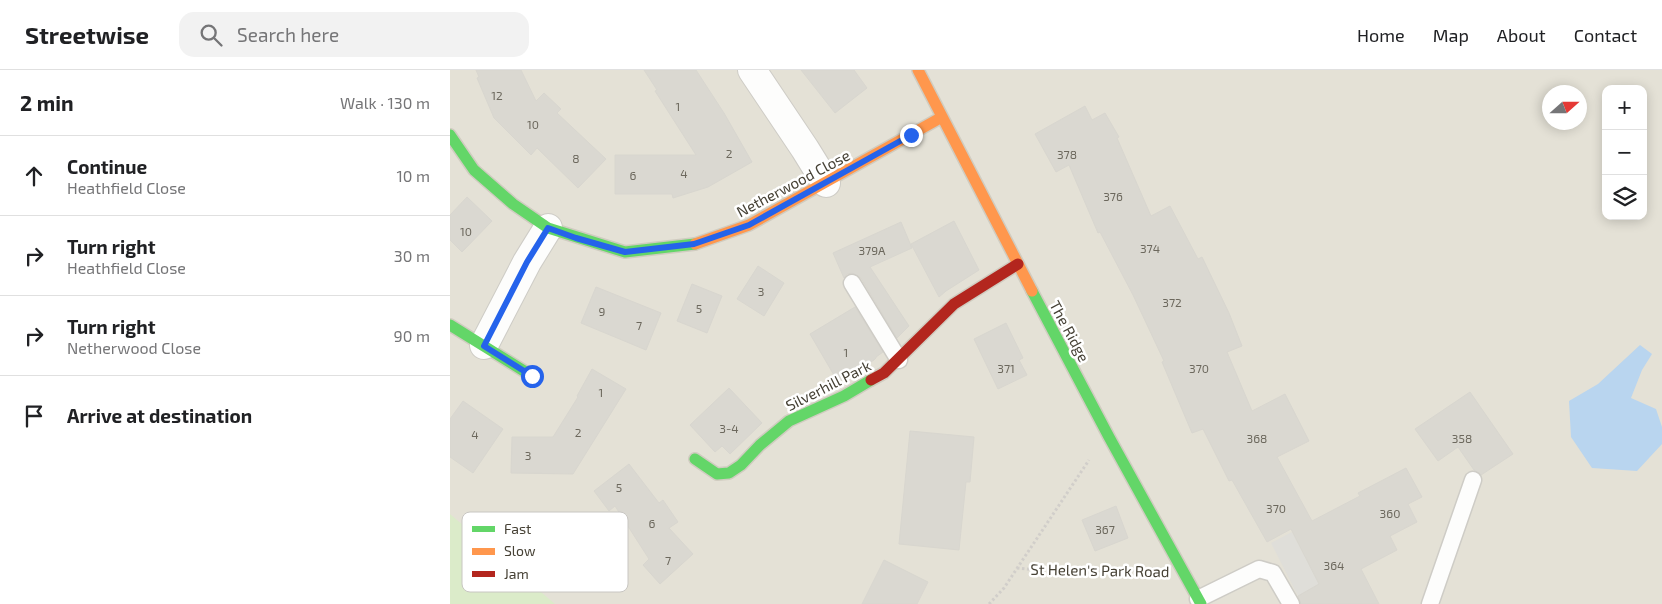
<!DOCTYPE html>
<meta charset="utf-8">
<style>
:root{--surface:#fff;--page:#f2f2f2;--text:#202124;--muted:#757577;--line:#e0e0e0}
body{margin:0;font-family:"Exo 2",sans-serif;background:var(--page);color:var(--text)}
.controls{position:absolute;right:15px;top:15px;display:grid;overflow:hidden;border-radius:10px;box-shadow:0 2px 12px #0003}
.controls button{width:45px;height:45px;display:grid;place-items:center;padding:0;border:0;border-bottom:1px solid var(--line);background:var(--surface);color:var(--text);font:25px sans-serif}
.compass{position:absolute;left:1092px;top:15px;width:45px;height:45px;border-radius:50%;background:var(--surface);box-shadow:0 2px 12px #0003;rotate:69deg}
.stop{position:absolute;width:15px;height:15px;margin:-11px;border:4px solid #2563eb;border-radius:50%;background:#fff}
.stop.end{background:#2563eb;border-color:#fff;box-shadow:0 1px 5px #0008}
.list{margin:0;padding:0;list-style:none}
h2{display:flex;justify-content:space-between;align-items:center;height:65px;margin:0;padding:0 20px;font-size:21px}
h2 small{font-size:16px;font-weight:400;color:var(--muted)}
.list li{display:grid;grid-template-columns:32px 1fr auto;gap:15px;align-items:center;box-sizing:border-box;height:80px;padding:0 20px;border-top:1px solid var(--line)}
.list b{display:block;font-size:19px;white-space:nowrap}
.list p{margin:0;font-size:16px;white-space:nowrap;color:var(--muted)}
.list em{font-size:16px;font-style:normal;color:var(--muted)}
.icon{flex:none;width:28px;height:28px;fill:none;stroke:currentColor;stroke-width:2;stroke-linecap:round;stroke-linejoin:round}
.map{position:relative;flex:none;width:1212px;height:534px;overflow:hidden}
header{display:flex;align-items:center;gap:30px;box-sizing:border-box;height:70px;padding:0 25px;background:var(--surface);border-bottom:1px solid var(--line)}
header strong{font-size:24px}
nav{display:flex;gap:28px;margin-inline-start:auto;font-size:18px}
.search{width:350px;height:45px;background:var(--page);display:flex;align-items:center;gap:12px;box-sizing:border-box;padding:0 18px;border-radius:15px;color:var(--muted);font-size:19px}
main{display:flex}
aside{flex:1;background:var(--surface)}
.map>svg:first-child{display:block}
.residential{fill:#e4e1d6;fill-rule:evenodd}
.green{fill:#dbebc9}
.parking{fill:#dfded9}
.water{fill:#b9d5ef}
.building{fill:#dad8d1;stroke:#d8d6cf}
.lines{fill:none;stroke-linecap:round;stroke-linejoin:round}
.lane-casing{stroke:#ceccc6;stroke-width:19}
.street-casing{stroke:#ceccc6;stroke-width:30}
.fast-casing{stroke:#d0ccc0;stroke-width:14}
.slow-casing{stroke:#d0ccc0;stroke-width:14}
.jam-casing{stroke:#d0ccc0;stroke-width:14}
.path{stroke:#d1ceca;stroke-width:3;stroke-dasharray:2.5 2.5;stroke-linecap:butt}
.lane{stroke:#fdfdfc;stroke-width:16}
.street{stroke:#fdfdfc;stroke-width:28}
.fast{stroke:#63d668;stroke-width:11}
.slow{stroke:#ff974d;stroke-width:11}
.jam{stroke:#b3261e;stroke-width:11}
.route{stroke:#2563eb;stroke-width:6}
.labels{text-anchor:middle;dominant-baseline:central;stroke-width:5;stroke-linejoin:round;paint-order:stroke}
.number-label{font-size:12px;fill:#6c685d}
.street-label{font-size:15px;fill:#464135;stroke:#fff}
.key{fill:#fff;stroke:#c8c6c2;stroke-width:1}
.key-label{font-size:14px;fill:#464135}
</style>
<header>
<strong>Streetwise</strong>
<div class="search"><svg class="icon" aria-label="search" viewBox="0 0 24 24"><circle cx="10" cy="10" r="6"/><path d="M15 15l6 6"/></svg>Search here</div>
<nav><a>Home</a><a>Map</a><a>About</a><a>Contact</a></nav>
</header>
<main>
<aside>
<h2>2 min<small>Walk · 130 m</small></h2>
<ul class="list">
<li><svg class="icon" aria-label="ahead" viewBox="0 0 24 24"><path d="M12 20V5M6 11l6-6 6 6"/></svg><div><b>Continue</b><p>Heathfield Close</p></div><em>10 m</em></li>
<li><svg class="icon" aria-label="right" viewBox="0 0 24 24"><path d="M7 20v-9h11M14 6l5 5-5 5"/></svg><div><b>Turn right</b><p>Heathfield Close</p></div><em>30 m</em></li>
<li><svg class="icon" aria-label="right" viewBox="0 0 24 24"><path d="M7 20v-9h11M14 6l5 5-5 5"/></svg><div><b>Turn right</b><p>Netherwood Close</p></div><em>90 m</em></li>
<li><svg class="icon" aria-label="arrive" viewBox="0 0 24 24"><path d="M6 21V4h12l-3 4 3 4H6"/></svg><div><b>Arrive at destination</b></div></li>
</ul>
</aside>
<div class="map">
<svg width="1212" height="534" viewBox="0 0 1212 534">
<rect width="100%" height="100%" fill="#f0efe9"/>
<path class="residential" d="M0 0H1212V534H4L0 532ZM1156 19H1193V146H1156ZM1100 22H1130V52H1100Z"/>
<path class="green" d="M0 444 105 534H0Z"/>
<path class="parking" d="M842 462 869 514 848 526 821 473Z"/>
<path class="water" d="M1190 275 1202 284 1192 300 1181 328 1206 339 1212 357V374L1187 401 1142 398 1121 367 1119 331 1148 314Z"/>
<path class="building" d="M26 0H71L86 31 94 23 111 39 107 43 156 89 128 118 87 78 81 85 44 48 27 8 29 7Z
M194 0H246L274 43 302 92 258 117 223 128 222 124H165V85H246L205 21 207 20Z
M351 0H404L417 18 385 43Z
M635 36 642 50 655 43 669 67 667 68 701 146 720 136 748 189 752 187 779 243 792 276 777 282 802 341 835 324 859 371 827 387 862 451 910 426 908 423 956 398 972 427 958 434 967 452 940 466 947 480 911 499 929 534H851L848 526 869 514 841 459 817 472 782 410 779 411 753 359 742 363 712 292 714 291 683 225 650 162 648 163 619 95 606 102 585 64Z
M17 127 42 151 12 182 0 170V145Z
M504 151 529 200 496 221 489 227 461 174Z
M451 152 462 178 420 197 459 256 447 268 411 208 402 203 397 204 394 208 383 183Z
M308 196 334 213 314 246 287 229Z
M242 214 272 226 257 263 227 251Z
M146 217 211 243 196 280 131 253Z
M405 237 433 282 426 287V288L424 290 388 312 360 264Z
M556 253 573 288 569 290 577 305 548 319 524 269Z
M142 299 176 319 123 404 61 403 62 367H103L128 327 127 326Z
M279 318 312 353 280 384 272 376 265 382 240 355Z
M1020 322 1063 384 1031 405 1024 400 1008 377 988 391 965 359Z
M13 331 53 359 23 403 0 387V349Z
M460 361 524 367 520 412H516L509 480 449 474Z
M179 394 209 433 213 430 228 452 219 458 243 484 210 514 193 495 199 489 165 436 159 441 144 421Z
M666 436 678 468 645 481 632 450Z
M434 490 478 512 467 534H412Z"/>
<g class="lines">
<g class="lane-casing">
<path id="lane" d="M402 213 449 290
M748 529 809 499 823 503 841 534
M980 534 1023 410"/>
</g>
<g class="street-casing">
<path id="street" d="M302 0 355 79 376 113
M34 275 77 192 98 158"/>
</g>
<g class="fast-casing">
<path id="fast" d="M0 65 24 100 63 134 98 158 175 182 245 174
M582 221 659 367 751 534
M0 255 82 306
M245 389 267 404 279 403 291 395 310 375 339 351 394 326 421 310"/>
</g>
<g class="slow-casing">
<path id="slow" d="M468 0 582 221
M245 174 299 155 492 47"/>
</g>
<g class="jam-casing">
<path id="jam" d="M421 310 434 303 504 234 568 194"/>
</g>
<path class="path" d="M567 498 595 501 700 500
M539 534 554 518 639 390"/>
<use href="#lane" class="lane"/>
<use href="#street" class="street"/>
<use href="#fast" class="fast"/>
<use href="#slow" class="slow"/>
<use href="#jam" class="jam"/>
</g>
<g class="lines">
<path class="route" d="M82 306 34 276 77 192 98 158 126 168 175 182 244 174 299 155 461 65"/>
</g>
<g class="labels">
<g class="number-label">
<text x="47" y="25">12</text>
<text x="228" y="36">1</text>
<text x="83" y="54">10</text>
<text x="279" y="83">2</text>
<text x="617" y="84">378</text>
<text x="126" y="88">8</text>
<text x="234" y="103">4</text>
<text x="183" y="105">6</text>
<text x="663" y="126">376</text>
<text x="16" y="161">10</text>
<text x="700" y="178">374</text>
<text x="422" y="180">379A</text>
<text x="311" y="221">3</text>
<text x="722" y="232">372</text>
<text x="249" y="238">5</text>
<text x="152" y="241">9</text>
<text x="189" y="255">7</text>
<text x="396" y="282">1</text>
<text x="556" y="298">371</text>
<text x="749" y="298">370</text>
<text x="151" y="322">1</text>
<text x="279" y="358">3-4</text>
<text x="128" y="362">2</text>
<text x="25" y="364">4</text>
<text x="807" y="368">368</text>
<text x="1012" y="368">358</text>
<text x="78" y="385">3</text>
<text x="169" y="417">5</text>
<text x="826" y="438">370</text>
<text x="940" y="443">360</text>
<text x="202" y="453">6</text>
<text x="655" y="459">367</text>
<text x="218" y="490">7</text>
<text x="884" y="495">364</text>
</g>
<g class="street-label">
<text transform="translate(343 113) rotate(-28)">Netherwood Close</text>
<text transform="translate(620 261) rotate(62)">The Ridge</text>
<text transform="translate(378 315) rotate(-27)">Silverhill Park</text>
<text transform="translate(650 500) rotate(1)">St Helen's Park Road</text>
</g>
</g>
<rect x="12" y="442" width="166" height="80" rx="8" class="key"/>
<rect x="22" y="456" width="23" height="6" fill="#63d668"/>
<rect x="22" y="478" width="23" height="7" fill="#ff974d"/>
<rect x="22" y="501" width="23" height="6" fill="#b3261e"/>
<g class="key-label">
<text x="54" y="464">Fast</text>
<text x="54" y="486">Slow</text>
<text x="54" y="509">Jam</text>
</g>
</svg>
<div class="controls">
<button>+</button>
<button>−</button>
<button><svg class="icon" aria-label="layers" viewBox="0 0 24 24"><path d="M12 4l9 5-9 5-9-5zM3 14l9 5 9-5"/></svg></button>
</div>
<svg class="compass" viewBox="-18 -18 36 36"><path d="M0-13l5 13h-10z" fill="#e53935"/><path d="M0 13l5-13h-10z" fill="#757577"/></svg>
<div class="stop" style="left:82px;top:306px"></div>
<div class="stop end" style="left:461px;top:65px"></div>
</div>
</main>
